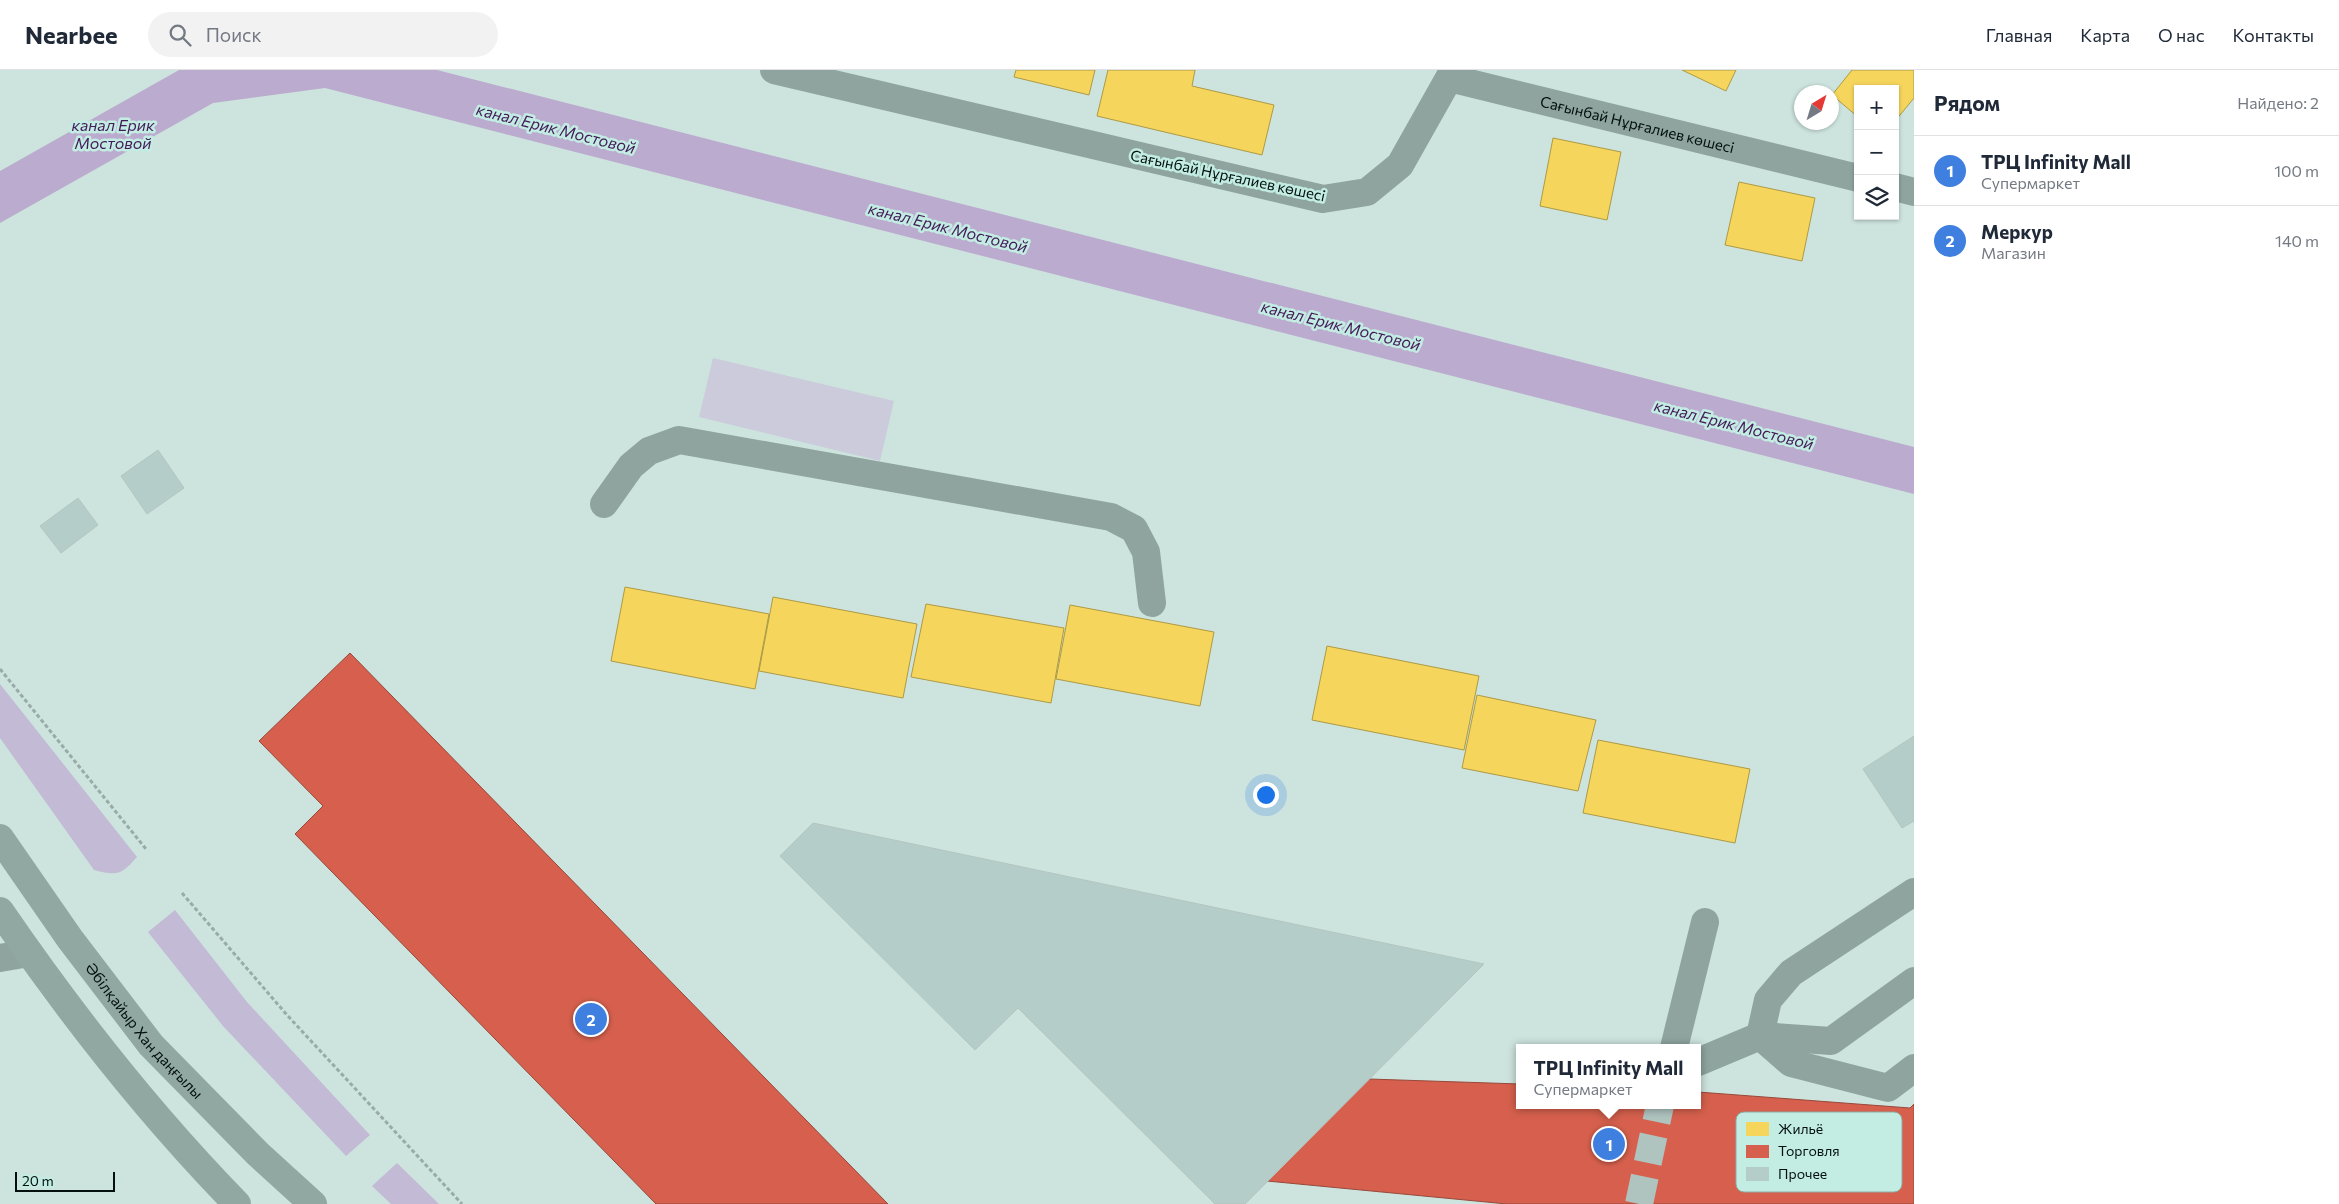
<!DOCTYPE html>
<html lang="ru">
<meta charset="utf-8">
<style>
:root{--surface:#fff;--page:#f2f2f3;--text:#1f2937;--muted:#747a83;--line:#e0e1e3;--accent:#d93025}
body{margin:0;font-family:Commissioner,sans-serif;background:var(--page);color:var(--text)}
.controls{position:absolute;right:15px;top:15px;display:grid;overflow:hidden;border-radius:0px;box-shadow:0 1px 4px #0004}
.controls button{width:45px;height:45px;display:grid;place-items:center;padding:0;border:0;border-bottom:1px solid var(--line);background:var(--surface);color:var(--text);font:25px sans-serif}
.compass{position:absolute;left:1794px;top:15px;width:45px;height:45px;border-radius:50%;background:var(--surface);box-shadow:0 1px 4px #0004;rotate:38deg}
.scale{position:absolute;left:15px;bottom:12px;width:100px;box-sizing:border-box;padding-left:5px;border:2px solid #03100d;border-top:0;font-size:14px;line-height:18px;white-space:nowrap;color:#03100d;-webkit-text-stroke:4px #c3ede3;paint-order:stroke}
.you{position:absolute;left:1265px;top:724px;width:18px;height:18px;margin:-12px;border:4px solid #fff;border-radius:50%;background:#1a73e8;box-shadow:0 0 0 8px #1a73e833}
.badge{display:grid;place-items:center;width:32px;height:32px;border-radius:50%;background:var(--accent);color:#fff;font-size:16px;font-weight:700}
.pin{position:absolute;translate:-50% -50%;border:2px solid #fff;box-shadow:0 1px 5px #0006}
.popup{position:absolute;left:1516px;top:974px;width:185px;height:65px;box-sizing:border-box;display:grid;place-content:center;border-radius:0px;background:var(--surface);filter:drop-shadow(0 1px 4px #0005);font-size:16px;white-space:nowrap;color:var(--muted)}
.popup b{font-size:19px;color:var(--text)}
.popup::after{content:'';position:absolute;left:50%;top:100%;margin-left:-10px;border:10px solid transparent;border-top-color:var(--surface)}
.list{margin:0;padding:0;list-style:none}
h2{display:flex;justify-content:space-between;align-items:center;height:65px;margin:0;padding:0 20px;font-size:21px}
h2 small{font-size:16px;font-weight:400;color:var(--muted)}
.list li{display:grid;grid-template-columns:32px 1fr auto;gap:15px;align-items:center;box-sizing:border-box;height:70px;padding:0 20px;border-top:1px solid var(--line)}
.list b{display:block;font-size:19px;white-space:nowrap}
.list p{margin:0;font-size:16px;white-space:nowrap;color:var(--muted)}
.list em{font-size:16px;font-style:normal;color:var(--muted)}
.icon{flex:none;width:28px;height:28px;fill:none;stroke:currentColor;stroke-width:2;stroke-linecap:round;stroke-linejoin:round}
.map{position:relative;flex:none;width:1914px;height:1134px;overflow:hidden}
header{display:flex;align-items:center;gap:30px;box-sizing:border-box;height:70px;padding:0 25px;background:var(--surface);border-bottom:1px solid var(--line)}
header strong{font-size:24px}
nav{display:flex;gap:28px;margin-inline-start:auto;font-size:18px}
.search{width:350px;height:45px;background:var(--page);display:flex;align-items:center;gap:12px;box-sizing:border-box;padding:0 18px;border-radius:28px;color:var(--muted);font-size:19px}
main{display:flex}
aside{flex:1;background:var(--surface)}
.map>svg:first-child{display:block}
.green{fill:#cccbdb}
.forest{fill:#c3bad5}
.water{fill:#bbabce}
.homes{fill:#f6d55c;stroke:#ad9a44}
.shops{fill:#d6604d;stroke:#97483a}
.building{fill:#b5cdc8;stroke:#b3c5c0}
.lines{fill:none;stroke-linecap:round;stroke-linejoin:round}
.minor-tunnel{stroke:#afc3bf;stroke-width:28;stroke-dasharray:28 14;stroke-linecap:butt}
.path{stroke:#98aba7;stroke-width:3;stroke-dasharray:4 2.5;stroke-linecap:butt}
.minor{stroke:#8fa49f;stroke-width:28}
.major{stroke:#91a8a2;stroke-width:28}
.labels{text-anchor:middle;dominant-baseline:central;stroke-width:5;stroke-linejoin:round;paint-order:stroke}
.street-label{font-size:15px;fill:#03100d;stroke:#c3ede3}
.water-label{font-size:16px;font-style:italic;fill:#441a59;stroke:#c3ede3}
.key{fill:#c3ede3;stroke:#89aba3;stroke-width:1}
.key-label{font-size:14px;fill:#03100d}
</style>
<header>
<strong>Nearbee</strong>
<div class="search"><svg class="icon" aria-label="search" viewBox="0 0 24 24"><circle cx="10" cy="10" r="6"/><path d="M15 15l6 6"/></svg>Поиск</div>
<nav><a>Главная</a><a>Карта</a><a>О нас</a><a>Контакты</a></nav>
</header>
<main>
<div class="map">
<svg width="1914" height="1134" viewBox="0 0 1914 1134">
<rect width="100%" height="100%" fill="#cde3de"/>
<path class="green" d="M713 288 894 331 880 391 699 347Z"/>
<path class="forest" d="M0 614 137 787C121 805 118 806 94 800L0 668Z
M175 840 247 932 370 1065 346 1086 223 956 148 862Z
M397 1093 439 1134H391L372 1116Z"/>
<path class="water" d="M179 0H437L1914 377V424L325 18 213 33 0 153V101Z"/>
<path class="homes" d="M1016 0H1095L1089 25 1014 7Z
M1108 0H1195L1192 16 1274 35 1262 85 1097 46Z
M1682 0H1736L1726 21Z
M1852 0H1914V28L1895 51V19H1858V47L1832 25Z
M1553 68 1621 82 1607 150 1540 136Z
M1739 112 1815 128 1802 191 1725 175Z
M625 517 769 544 755 619 611 591Z
M773 527 917 554 903 628 759 601Z
M926 534 1064 558 1051 633 911 607Z
M1070 535 1214 562 1200 636 1056 609Z
M1327 576 1479 606 1464 680 1312 650Z
M1477 625 1596 650 1578 721 1462 698Z
M1598 670 1750 699 1735 773 1583 743Z"/>
<path class="shops" d="M350 583 888 1134H656L295 764 323 736 259 671Z
M1369 1009 1520 1014V1035H1698V1022L1910 1038 1914 1034V1134H1507L1267 1111Z"/>
<path class="building" d="M158 380 184 418 147 444 121 406Z
M78 428 98 455 61 483 40 456Z
M1914 666V751L1902 758 1863 699Z
M813 753 1484 894 1245 1134H1215L1018 938 975 980 780 786Z"/>
<g class="lines">
<path class="minor-tunnel" d="M1639 1134 1660 1035"/>
<path class="path" d="M0 599 146 779
M182 823 287 945 462 1134"/>
<g class="minor">
<path id="s1" d="M774 0 1323 129 1367 122 1400 95 1449 8 1858 108"/>
<path d="M1895 117 1914 122"/>
<path d="M604 434 631 396 649 381 679 370 1111 447 1134 459 1146 482 1152 533"/>
<path d="M0 888 29 883"/>
<path d="M1760 966 1791 993 1888 1018 1914 998"/>
<path d="M1760 966 1831 971 1914 911"/>
<path d="M1674 978 1705 852"/>
<path d="M1698 992 1760 966 1768 930 1791 903 1914 822"/>
</g>
<g class="major">
<path id="s2" d="M0 768 70 869 151 975 258 1084 313 1134"/>
<path d="M0 841C70 943 151 1046 237 1134"/>
</g>
</g>
<g class="labels">
<g class="street-label">
<text stroke="none"><textPath href="#s1" startOffset="945">Сағынбай Нұрғалиев көшесі</textPath></text>
<text transform="translate(1228 105) rotate(12)">Сағынбай Нұрғалиев көшесі</text>
<text stroke="none"><textPath href="#s2" startOffset="241">Әбілқайыр Хан даңғылы</textPath></text>
</g>
<g class="water-label">
<text x="113" y="54">канал Ерик<tspan x="113" dy="18">Мостовой</tspan></text>
<text transform="translate(556 58) rotate(14)">канал Ерик Мостовой</text>
<text transform="translate(948 157) rotate(14)">канал Ерик Мостовой</text>
<text transform="translate(1341 255) rotate(14)">канал Ерик Мостовой</text>
<text transform="translate(1734 354) rotate(14)">канал Ерик Мостовой</text>
</g>
</g>
<rect x="1736" y="1042" width="166" height="80" rx="8" class="key"/>
<rect x="1746" y="1052" width="23" height="14" fill="#f6d55c"/>
<rect x="1746" y="1075" width="23" height="13" fill="#d6604d"/>
<rect x="1746" y="1097" width="23" height="14" fill="#b5cdc8"/>
<g class="key-label">
<text x="1778" y="1064">Жильё</text>
<text x="1778" y="1086">Торговля</text>
<text x="1778" y="1109">Прочее</text>
</g>
</svg>
<div class="controls">
<button>+</button>
<button>−</button>
<button><svg class="icon" aria-label="layers" viewBox="0 0 24 24"><path d="M12 4l9 5-9 5-9-5zM3 14l9 5 9-5"/></svg></button>
</div>
<svg class="compass" viewBox="-18 -18 36 36"><path d="M0-13l5 13h-10z" fill="#e53935"/><path d="M0 13l5-13h-10z" fill="#747a83"/></svg>
<div class="scale">20 m</div>
<div class="you"></div>
<div class="pin badge" style="left:1609px;top:1074px;background:#3f7fe0">1</div>
<div class="popup"><b>ТРЦ Infinity Mall</b>Супермаркет</div>
<div class="pin badge" style="left:591px;top:949px;background:#3f7fe0">2</div>
</div>
<aside>
<h2>Рядом<small>Найдено: 2</small></h2>
<ul class="list">
<li><span class="badge" style="background:#3f7fe0">1</span><div><b>ТРЦ Infinity Mall</b><p>Супермаркет</p></div><em>100 m</em></li>
<li><span class="badge" style="background:#3f7fe0">2</span><div><b>Меркур</b><p>Магазин</p></div><em>140 m</em></li>
</ul>
</aside>
</main>
